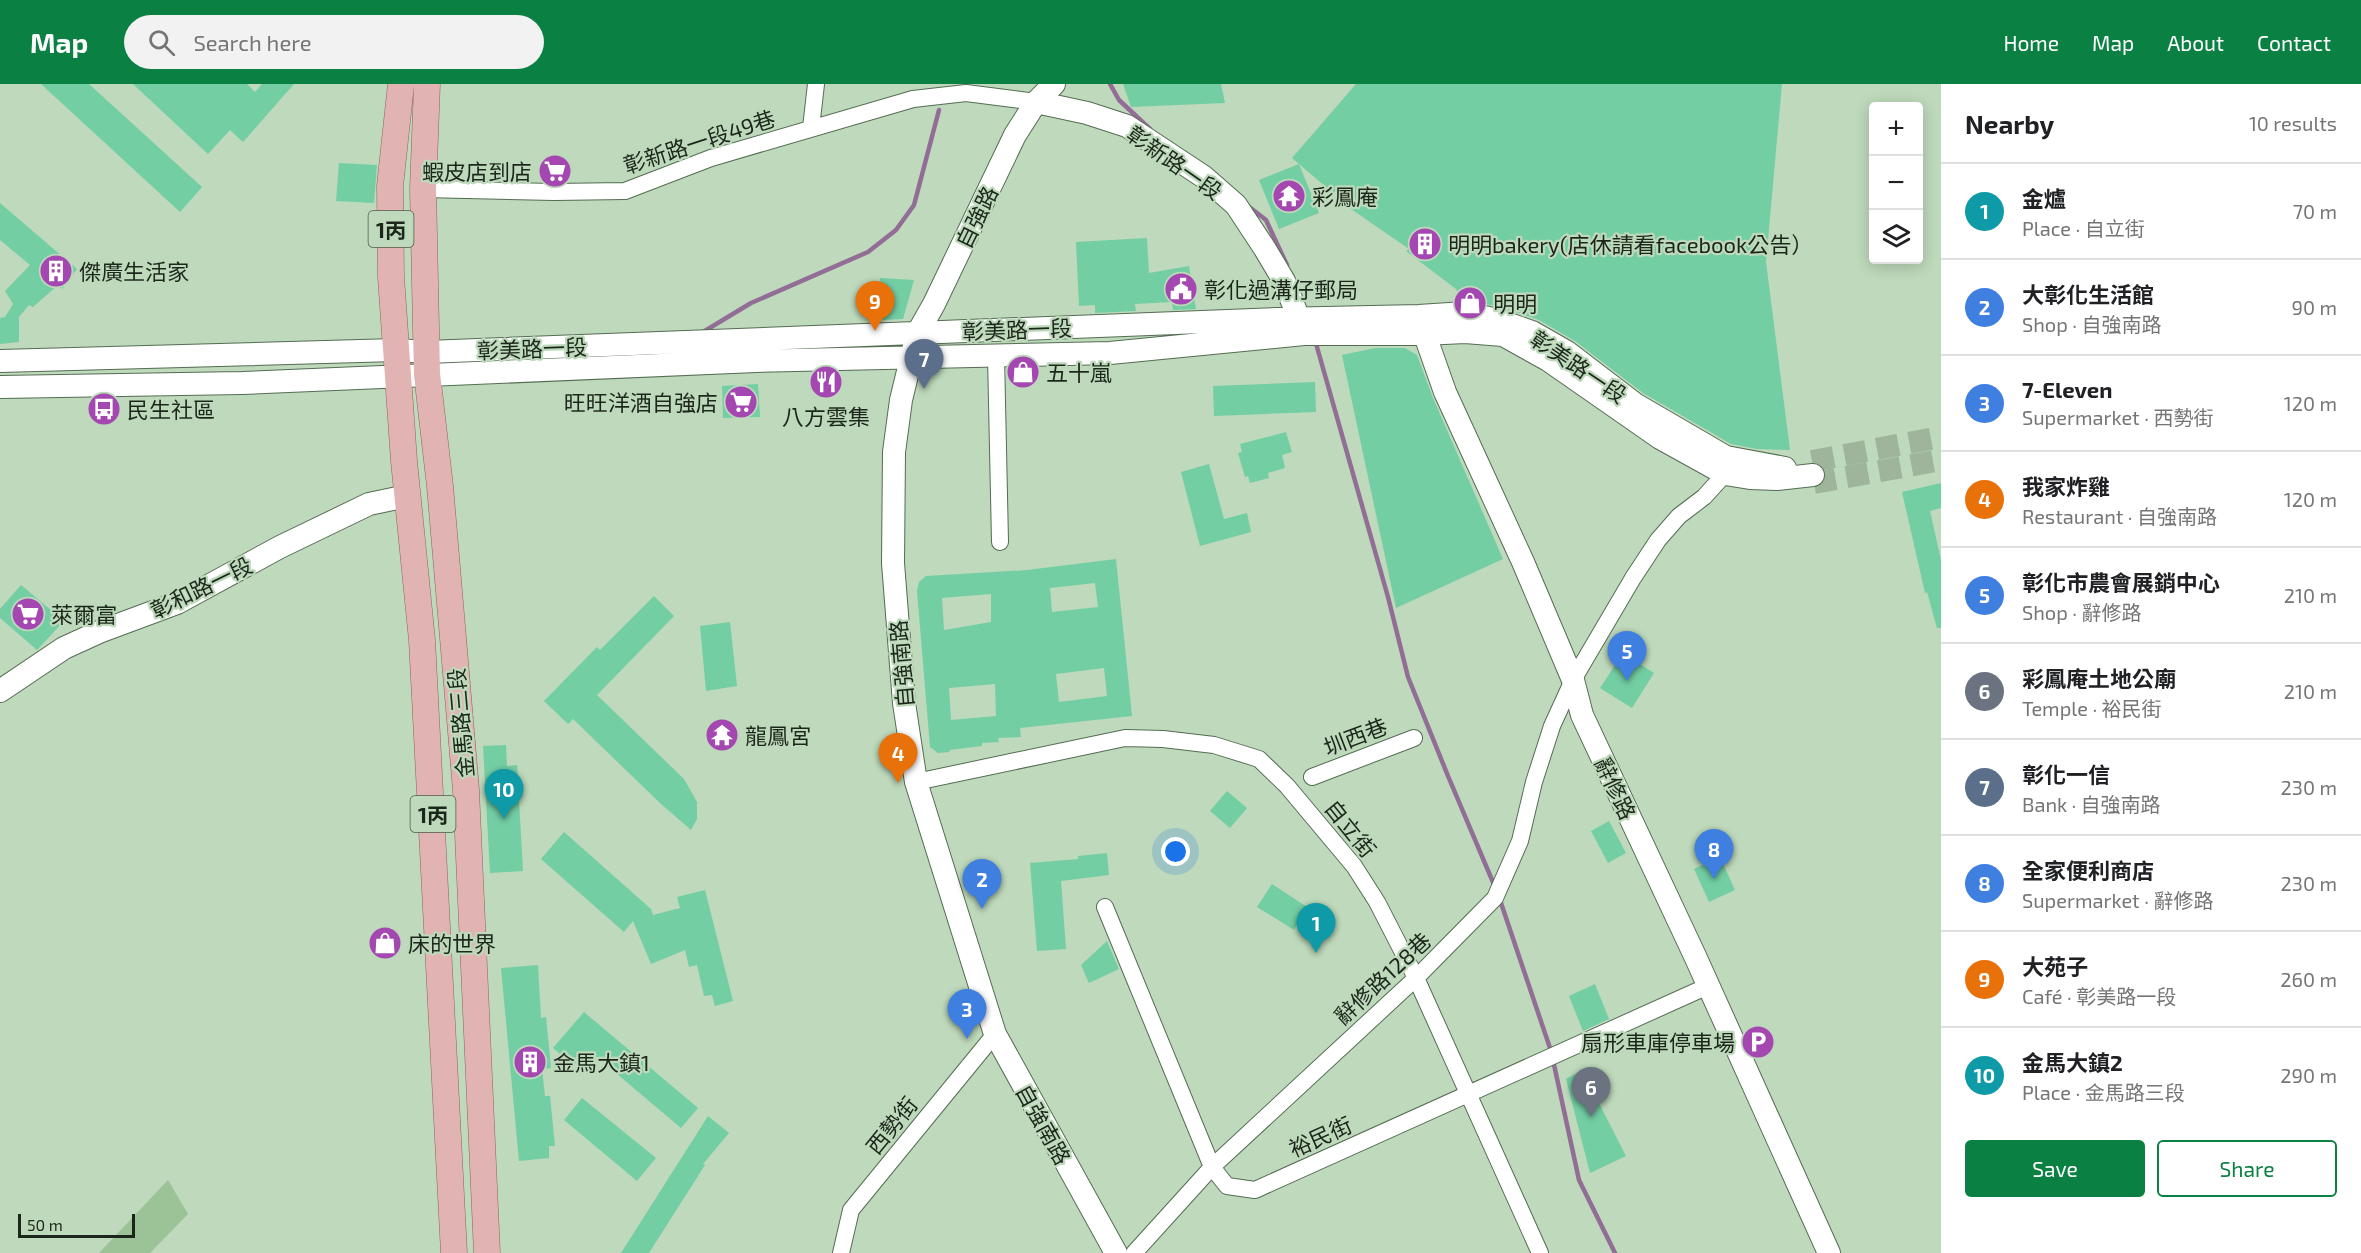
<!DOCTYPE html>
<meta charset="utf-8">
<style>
:root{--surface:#fff;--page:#f2f2f2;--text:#202124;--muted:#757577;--line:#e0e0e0;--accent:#0b8043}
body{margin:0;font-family:"Exo 2","Noto Sans TC",sans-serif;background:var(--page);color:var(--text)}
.controls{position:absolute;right:18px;top:18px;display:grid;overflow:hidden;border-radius:6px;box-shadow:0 3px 15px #0003}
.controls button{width:54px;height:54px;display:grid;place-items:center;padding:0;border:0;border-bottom:2px solid var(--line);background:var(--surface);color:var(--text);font:30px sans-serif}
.scale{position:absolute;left:18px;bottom:15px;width:117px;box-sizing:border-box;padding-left:6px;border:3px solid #1c271b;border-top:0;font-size:16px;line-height:21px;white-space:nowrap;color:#1c271b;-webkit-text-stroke:4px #bed9bb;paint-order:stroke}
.you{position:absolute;left:1176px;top:768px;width:21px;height:21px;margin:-15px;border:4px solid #fff;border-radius:50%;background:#1a73e8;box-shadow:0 0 0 9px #1a73e833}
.badge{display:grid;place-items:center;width:39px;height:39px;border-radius:50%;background:var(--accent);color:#fff;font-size:20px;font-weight:700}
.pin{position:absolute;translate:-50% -50px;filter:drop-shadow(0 2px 3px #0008)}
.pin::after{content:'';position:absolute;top:32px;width:21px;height:18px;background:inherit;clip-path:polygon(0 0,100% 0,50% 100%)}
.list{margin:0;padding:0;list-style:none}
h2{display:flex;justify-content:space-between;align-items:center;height:78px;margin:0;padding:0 24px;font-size:26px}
h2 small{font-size:20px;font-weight:400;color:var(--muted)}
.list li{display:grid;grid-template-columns:39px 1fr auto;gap:18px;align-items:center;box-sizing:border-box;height:96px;padding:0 24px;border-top:2px solid var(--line)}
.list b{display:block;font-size:22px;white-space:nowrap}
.list p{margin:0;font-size:20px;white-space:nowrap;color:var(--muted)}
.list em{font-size:20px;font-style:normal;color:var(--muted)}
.actions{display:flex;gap:12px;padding:18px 24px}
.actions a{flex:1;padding:14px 0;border:2px solid var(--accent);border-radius:6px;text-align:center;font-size:21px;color:var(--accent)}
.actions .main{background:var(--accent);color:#fff}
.icon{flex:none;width:33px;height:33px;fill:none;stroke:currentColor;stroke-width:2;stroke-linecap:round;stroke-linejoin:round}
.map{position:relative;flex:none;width:1941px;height:1169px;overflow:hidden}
header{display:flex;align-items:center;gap:36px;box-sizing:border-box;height:84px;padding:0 30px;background:var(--accent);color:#fff}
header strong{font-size:28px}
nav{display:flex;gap:33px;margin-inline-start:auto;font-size:21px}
.search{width:420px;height:54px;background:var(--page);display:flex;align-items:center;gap:15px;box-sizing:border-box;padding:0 21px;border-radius:33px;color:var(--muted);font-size:22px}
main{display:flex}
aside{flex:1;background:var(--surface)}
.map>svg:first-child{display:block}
.green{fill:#9cc398}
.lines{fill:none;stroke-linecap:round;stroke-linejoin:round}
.stream{stroke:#926e97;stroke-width:4.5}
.building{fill:#73cea4;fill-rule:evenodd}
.secondary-tunnel{stroke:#9eb59b;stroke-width:22;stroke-dasharray:22 11;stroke-linecap:butt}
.street-casing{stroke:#546d52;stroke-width:18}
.secondary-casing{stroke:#546d52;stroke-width:24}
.primary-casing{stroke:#8f625b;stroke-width:27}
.street{stroke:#fff;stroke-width:16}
.secondary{stroke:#fff;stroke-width:22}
.primary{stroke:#e1b3b2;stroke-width:26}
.labels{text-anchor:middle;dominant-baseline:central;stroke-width:4.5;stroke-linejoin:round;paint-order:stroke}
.shield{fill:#bed9bb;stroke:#4d5c4b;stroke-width:1.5}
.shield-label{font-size:21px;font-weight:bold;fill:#1c271b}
.street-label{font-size:22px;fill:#1c271b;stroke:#bed9bb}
.poi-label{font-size:22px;fill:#1c271b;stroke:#bed9bb;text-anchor:start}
</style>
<header>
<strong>Map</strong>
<div class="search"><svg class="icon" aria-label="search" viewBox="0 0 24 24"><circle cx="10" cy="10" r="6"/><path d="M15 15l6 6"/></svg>Search here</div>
<nav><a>Home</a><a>Map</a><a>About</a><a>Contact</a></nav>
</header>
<main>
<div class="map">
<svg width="1941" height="1169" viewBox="0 0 1941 1169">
<rect width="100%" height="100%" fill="#bed9bb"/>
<path class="green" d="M168 1096 188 1130 150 1169H99Z"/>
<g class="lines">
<path class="stream" d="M1110 0 1119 16 1150 45
M1248 122 1266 136 1287 181
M703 248 751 219 868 168 896 146 914 121 939 26
M1315 256 1388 513 1408 593 1448 692 1495 803
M1499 813 1551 967
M1553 976 1579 1096 1615 1169"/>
</g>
<path class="building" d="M41 0H89L202 103 180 128Z
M133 0H247L255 8 262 0H294L243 58 230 46 208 70Z
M1123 0H1221L1225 19 1131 23Z
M1356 0H1782L1766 178 1790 366 1757 365 1731 360 1643 309 1575 257 1539 236 1501 223 1462 216 1456 205 1406 167 1409 165 1354 127 1292 74Z
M339 79 377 81 374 119 336 117Z
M1299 80 1319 129 1279 145 1259 96Z
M0 119 77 185 62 205 58 201 33 223 29 221 19 233V258L0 260V234L5 233 13 220 5 207 30 181 0 156Z
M1147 154 1149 189 1189 182 1196 225 1173 226 1172 218 1135 220 1136 227 1095 229V221L1079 222 1076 158Z
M880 194 914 196 903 235 883 236Z
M1375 264H1405L1417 271 1433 314 1503 475 1396 524 1342 271Z
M1315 298 1316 328 1214 332 1213 302Z
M758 300 760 333 723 334 722 302Z
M1286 348 1292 368 1282 371 1285 384 1268 389 1269 394 1250 399 1248 392 1245 393 1238 369 1242 368 1240 360Z
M1209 380 1224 435 1247 429 1251 448 1200 462 1181 388Z
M1941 399V424L1930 427 1941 476V544H1937L1927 508 1925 509 1902 408Z
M1116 475 1132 632 1020 644 1021 653 998 654 999 658 982 659V662L949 666 950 668 938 669 930 663 917 507 919 498 926 492 1027 486ZM1095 499 1098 523 1052 528 1050 504ZM991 510V538L944 546 942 514ZM1104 584 1107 612 1059 618 1056 590ZM995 600 996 632 951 636 949 604Z
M21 501 64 537 37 566 0 534V525Z
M654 512 674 532 597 611 684 695 697 718V735L691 746 660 719 573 635 568 640 544 617 597 563 600 566Z
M730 538 737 602 706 607 700 542Z
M1623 569 1654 589 1632 624 1600 604Z
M506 661 507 682 517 681 523 787 490 789 483 662Z
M1227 707 1247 724 1230 744 1210 727Z
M1609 737 1626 769 1608 779 1591 747Z
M564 748 651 825 653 831 680 824 677 813 705 806 733 917 715 922 712 911 704 912 697 881 689 883 685 866 651 880 633 837 624 848 541 775Z
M1107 769 1109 791 1061 797 1066 865 1037 867 1030 779 1078 775V772Z
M1720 773 1735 806 1709 818 1694 785Z
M1272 800 1307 823 1294 846 1257 823Z
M1107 857 1119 885 1089 899 1081 881Z
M538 881 541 934 546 933 551 984 542 985 545 1012H550L555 1062H549V1074L519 1077 501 884Z
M1595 900 1609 935 1583 947 1569 912Z
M584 928 698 1024 681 1044 591 968 582 978 572 980 553 964Z
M1582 986 1626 1072 1590 1089 1566 995Z
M582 1014 656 1074 637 1097 564 1036Z
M708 1032 729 1049 703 1080 705 1081 649 1169H621Z"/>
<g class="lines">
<path class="secondary-tunnel" d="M1812 377 1941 353
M1814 399 1941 376"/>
<g class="street-casing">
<path id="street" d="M811 44 816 0
M423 105 554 108 625 107 711 74 913 15 966 9 1036 18
M996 271 1000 458
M1312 693 1414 654
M916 698 1125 654 1163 655 1214 661 1259 675 1287 702 1354 782 1377 818 1416 894 1540 1169
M1105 823 1212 1083 1227 1102 1255 1106 1708 902
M841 1169 851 1126 995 950
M1134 1169 1212 1083 1416 894 1495 814 1520 757 1534 698 1552 642 1573 596 1633 494 1658 456 1679 432 1704 413 1725 390V380"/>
</g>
<g class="secondary-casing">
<path id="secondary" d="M1054 0 1036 18 1015 51 934 220 917 250 901 316 894 368 893 479 904 619 916 698 995 950 1116 1169
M1036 18 1087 29 1127 42 1204 93 1236 121 1265 165 1284 197 1303 245
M1420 237 1445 308 1523 478 1573 596 1582 631 1695 872 1829 1169
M0 277 396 266 427 268 1278 235 1419 232 1465 229 1498 236 1532 248 1567 268 1635 320 1726 373 1785 384
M0 303 242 299 756 277 1110 269 1304 250H1423L1465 248 1503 251 1548 276 1660 354 1725 390 1750 394 1777 395 1813 391
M0 607 64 564 99 548 177 519 280 463 369 420 407 412"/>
</g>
<g class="primary-casing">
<path id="primary" d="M401 0 390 102 391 193 404 377 422 556 454 1169
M427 0 423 105 427 290 440 402 466 706 487 1169"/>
</g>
<use href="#street" class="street"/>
<use href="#secondary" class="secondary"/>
<use href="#primary" class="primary"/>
</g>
<defs>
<g id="supermarket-disc" transform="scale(1.725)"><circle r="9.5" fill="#a447b1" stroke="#bed9bb"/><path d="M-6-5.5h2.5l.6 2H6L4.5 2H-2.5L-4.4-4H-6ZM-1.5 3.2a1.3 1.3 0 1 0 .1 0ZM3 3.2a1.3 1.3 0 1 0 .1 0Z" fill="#fff"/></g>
<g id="temple-disc" transform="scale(1.725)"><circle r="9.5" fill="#a447b1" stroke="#bed9bb"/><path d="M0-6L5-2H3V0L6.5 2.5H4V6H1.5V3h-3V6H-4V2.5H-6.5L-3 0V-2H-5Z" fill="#fff"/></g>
<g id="building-disc" transform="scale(1.725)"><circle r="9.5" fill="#a447b1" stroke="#bed9bb"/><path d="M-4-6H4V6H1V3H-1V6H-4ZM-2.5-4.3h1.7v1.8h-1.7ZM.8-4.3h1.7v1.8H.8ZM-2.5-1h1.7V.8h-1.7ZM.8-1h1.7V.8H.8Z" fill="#fff"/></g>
<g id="civic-disc" transform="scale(1.725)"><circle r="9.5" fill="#a447b1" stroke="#bed9bb"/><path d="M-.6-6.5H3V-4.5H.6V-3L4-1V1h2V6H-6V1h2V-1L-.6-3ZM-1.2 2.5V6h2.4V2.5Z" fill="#fff"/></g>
<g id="shop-disc" transform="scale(1.725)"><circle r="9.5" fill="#a447b1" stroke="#bed9bb"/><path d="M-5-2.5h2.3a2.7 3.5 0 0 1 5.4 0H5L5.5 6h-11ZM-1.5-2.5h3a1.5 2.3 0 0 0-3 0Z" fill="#fff"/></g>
<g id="restaurant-disc" transform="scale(1.725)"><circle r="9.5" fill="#a447b1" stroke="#bed9bb"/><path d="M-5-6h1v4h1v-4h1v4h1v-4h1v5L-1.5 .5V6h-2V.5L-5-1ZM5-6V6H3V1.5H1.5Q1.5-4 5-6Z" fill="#fff"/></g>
<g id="bus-disc" transform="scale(1.725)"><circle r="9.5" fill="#a447b1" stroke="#bed9bb"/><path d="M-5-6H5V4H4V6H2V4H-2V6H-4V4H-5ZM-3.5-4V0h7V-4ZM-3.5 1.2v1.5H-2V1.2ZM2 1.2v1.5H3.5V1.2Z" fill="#fff"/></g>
<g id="parking-disc" transform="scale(1.725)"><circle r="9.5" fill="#a447b1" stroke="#bed9bb"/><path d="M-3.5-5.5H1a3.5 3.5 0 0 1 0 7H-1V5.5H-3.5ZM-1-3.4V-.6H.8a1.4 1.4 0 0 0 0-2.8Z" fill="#fff"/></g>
</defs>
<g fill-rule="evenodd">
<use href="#supermarket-disc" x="555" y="87"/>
<use href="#temple-disc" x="1289" y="112"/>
<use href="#building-disc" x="1425" y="160"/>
<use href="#building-disc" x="56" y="187"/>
<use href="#civic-disc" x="1181" y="205"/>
<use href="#shop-disc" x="1470" y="219"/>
<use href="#shop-disc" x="1023" y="288"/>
<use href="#restaurant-disc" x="826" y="298"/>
<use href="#supermarket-disc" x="741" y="318"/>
<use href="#bus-disc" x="104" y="325"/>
<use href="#supermarket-disc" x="28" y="530"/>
<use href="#temple-disc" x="722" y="651"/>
<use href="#shop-disc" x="385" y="859"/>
<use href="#parking-disc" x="1758" y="958"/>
<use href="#building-disc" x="530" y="978"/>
</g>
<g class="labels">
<g class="shield">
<rect x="368.5" y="127" width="45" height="36" rx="4.5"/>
<rect x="410.5" y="712" width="45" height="36" rx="4.5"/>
</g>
<g class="shield-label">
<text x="391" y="145">1丙</text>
<text x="433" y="730">1丙</text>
</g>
<g class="street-label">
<text transform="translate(699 57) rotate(-18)">彰新路一段49巷</text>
<text transform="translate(1175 78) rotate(35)">彰新路一段</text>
<text transform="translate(976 133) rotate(-64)">自強路</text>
<text transform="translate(1017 245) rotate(-2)">彰美路一段</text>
<text transform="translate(532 264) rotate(-2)">彰美路一段</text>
<text transform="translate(1579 282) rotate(34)">彰美路一段</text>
<text transform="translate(201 503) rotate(-26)">彰和路一段</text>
<text transform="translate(901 580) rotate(-95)">自強南路</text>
<text transform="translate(460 639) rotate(-95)">金馬路三段</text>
<text transform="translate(1355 652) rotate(-21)">圳西巷</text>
<text transform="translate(1616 704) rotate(65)">辭修路</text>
<text transform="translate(1351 744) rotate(51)">自立街</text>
<text transform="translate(1382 894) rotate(-43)">辭修路128巷</text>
<text transform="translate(1044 1040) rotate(61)">自強南路</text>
<text transform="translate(891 1041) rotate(-51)">西勢街</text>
<text transform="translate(1320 1052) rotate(-24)">裕民街</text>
</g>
<g class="poi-label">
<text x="532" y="87" text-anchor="end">蝦皮店到店</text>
<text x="1312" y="112">彩鳳庵</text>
<text x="1448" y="160">明明bakery(店休請看facebook公告）</text>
<text x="79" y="187">傑廣生活家</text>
<text x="1204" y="205">彰化過溝仔郵局</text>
<text x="1493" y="219">明明</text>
<text x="1046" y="288">五十嵐</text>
<text x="718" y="318" text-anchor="end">旺旺洋酒自強店</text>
<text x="127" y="325">民生社區</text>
<text x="826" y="332" text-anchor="middle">八方雲集</text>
<text x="51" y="530">萊爾富</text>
<text x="745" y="651">龍鳳宮</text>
<text x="408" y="859">床的世界</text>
<text x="1735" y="958" text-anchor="end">扇形車庫停車場</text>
<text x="553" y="978">金馬大鎮1</text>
</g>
</g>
</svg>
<div class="controls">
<button>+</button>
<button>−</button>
<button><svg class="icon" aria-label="layers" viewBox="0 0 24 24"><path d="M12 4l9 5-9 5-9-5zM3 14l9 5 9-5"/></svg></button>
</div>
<div class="scale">50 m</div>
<div class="you"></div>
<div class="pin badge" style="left:1316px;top:869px;background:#0f9aa8">1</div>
<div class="pin badge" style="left:982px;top:825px;background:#3f7fe0">2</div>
<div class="pin badge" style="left:967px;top:955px;background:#3f7fe0">3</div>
<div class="pin badge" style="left:898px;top:699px;background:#e8710a">4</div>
<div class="pin badge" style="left:1627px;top:597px;background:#3f7fe0">5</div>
<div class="pin badge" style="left:1591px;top:1033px;background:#6b7280">6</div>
<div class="pin badge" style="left:924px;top:305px;background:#5c6f8a">7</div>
<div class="pin badge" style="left:1714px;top:795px;background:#3f7fe0">8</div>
<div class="pin badge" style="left:875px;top:247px;background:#e8710a">9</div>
<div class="pin badge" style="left:504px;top:735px;background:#0f9aa8">10</div>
</div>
<aside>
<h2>Nearby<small>10 results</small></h2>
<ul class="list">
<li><span class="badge" style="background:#0f9aa8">1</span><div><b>金爐</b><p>Place · 自立街</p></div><em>70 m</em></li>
<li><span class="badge" style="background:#3f7fe0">2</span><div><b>大彰化生活館</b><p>Shop · 自強南路</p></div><em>90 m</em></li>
<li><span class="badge" style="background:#3f7fe0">3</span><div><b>7-Eleven</b><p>Supermarket · 西勢街</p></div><em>120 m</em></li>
<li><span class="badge" style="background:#e8710a">4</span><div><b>我家炸雞</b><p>Restaurant · 自強南路</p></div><em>120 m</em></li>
<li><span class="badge" style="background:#3f7fe0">5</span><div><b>彰化市農會展銷中心</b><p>Shop · 辭修路</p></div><em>210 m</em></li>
<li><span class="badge" style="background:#6b7280">6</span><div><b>彩鳳庵土地公廟</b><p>Temple · 裕民街</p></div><em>210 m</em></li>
<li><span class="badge" style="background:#5c6f8a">7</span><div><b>彰化一信</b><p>Bank · 自強南路</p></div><em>230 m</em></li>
<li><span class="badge" style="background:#3f7fe0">8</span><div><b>全家便利商店</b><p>Supermarket · 辭修路</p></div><em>230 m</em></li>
<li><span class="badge" style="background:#e8710a">9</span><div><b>大苑子</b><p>Café · 彰美路一段</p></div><em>260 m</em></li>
<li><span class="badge" style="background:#0f9aa8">10</span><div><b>金馬大鎮2</b><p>Place · 金馬路三段</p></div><em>290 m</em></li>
</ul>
<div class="actions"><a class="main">Save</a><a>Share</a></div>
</aside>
</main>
